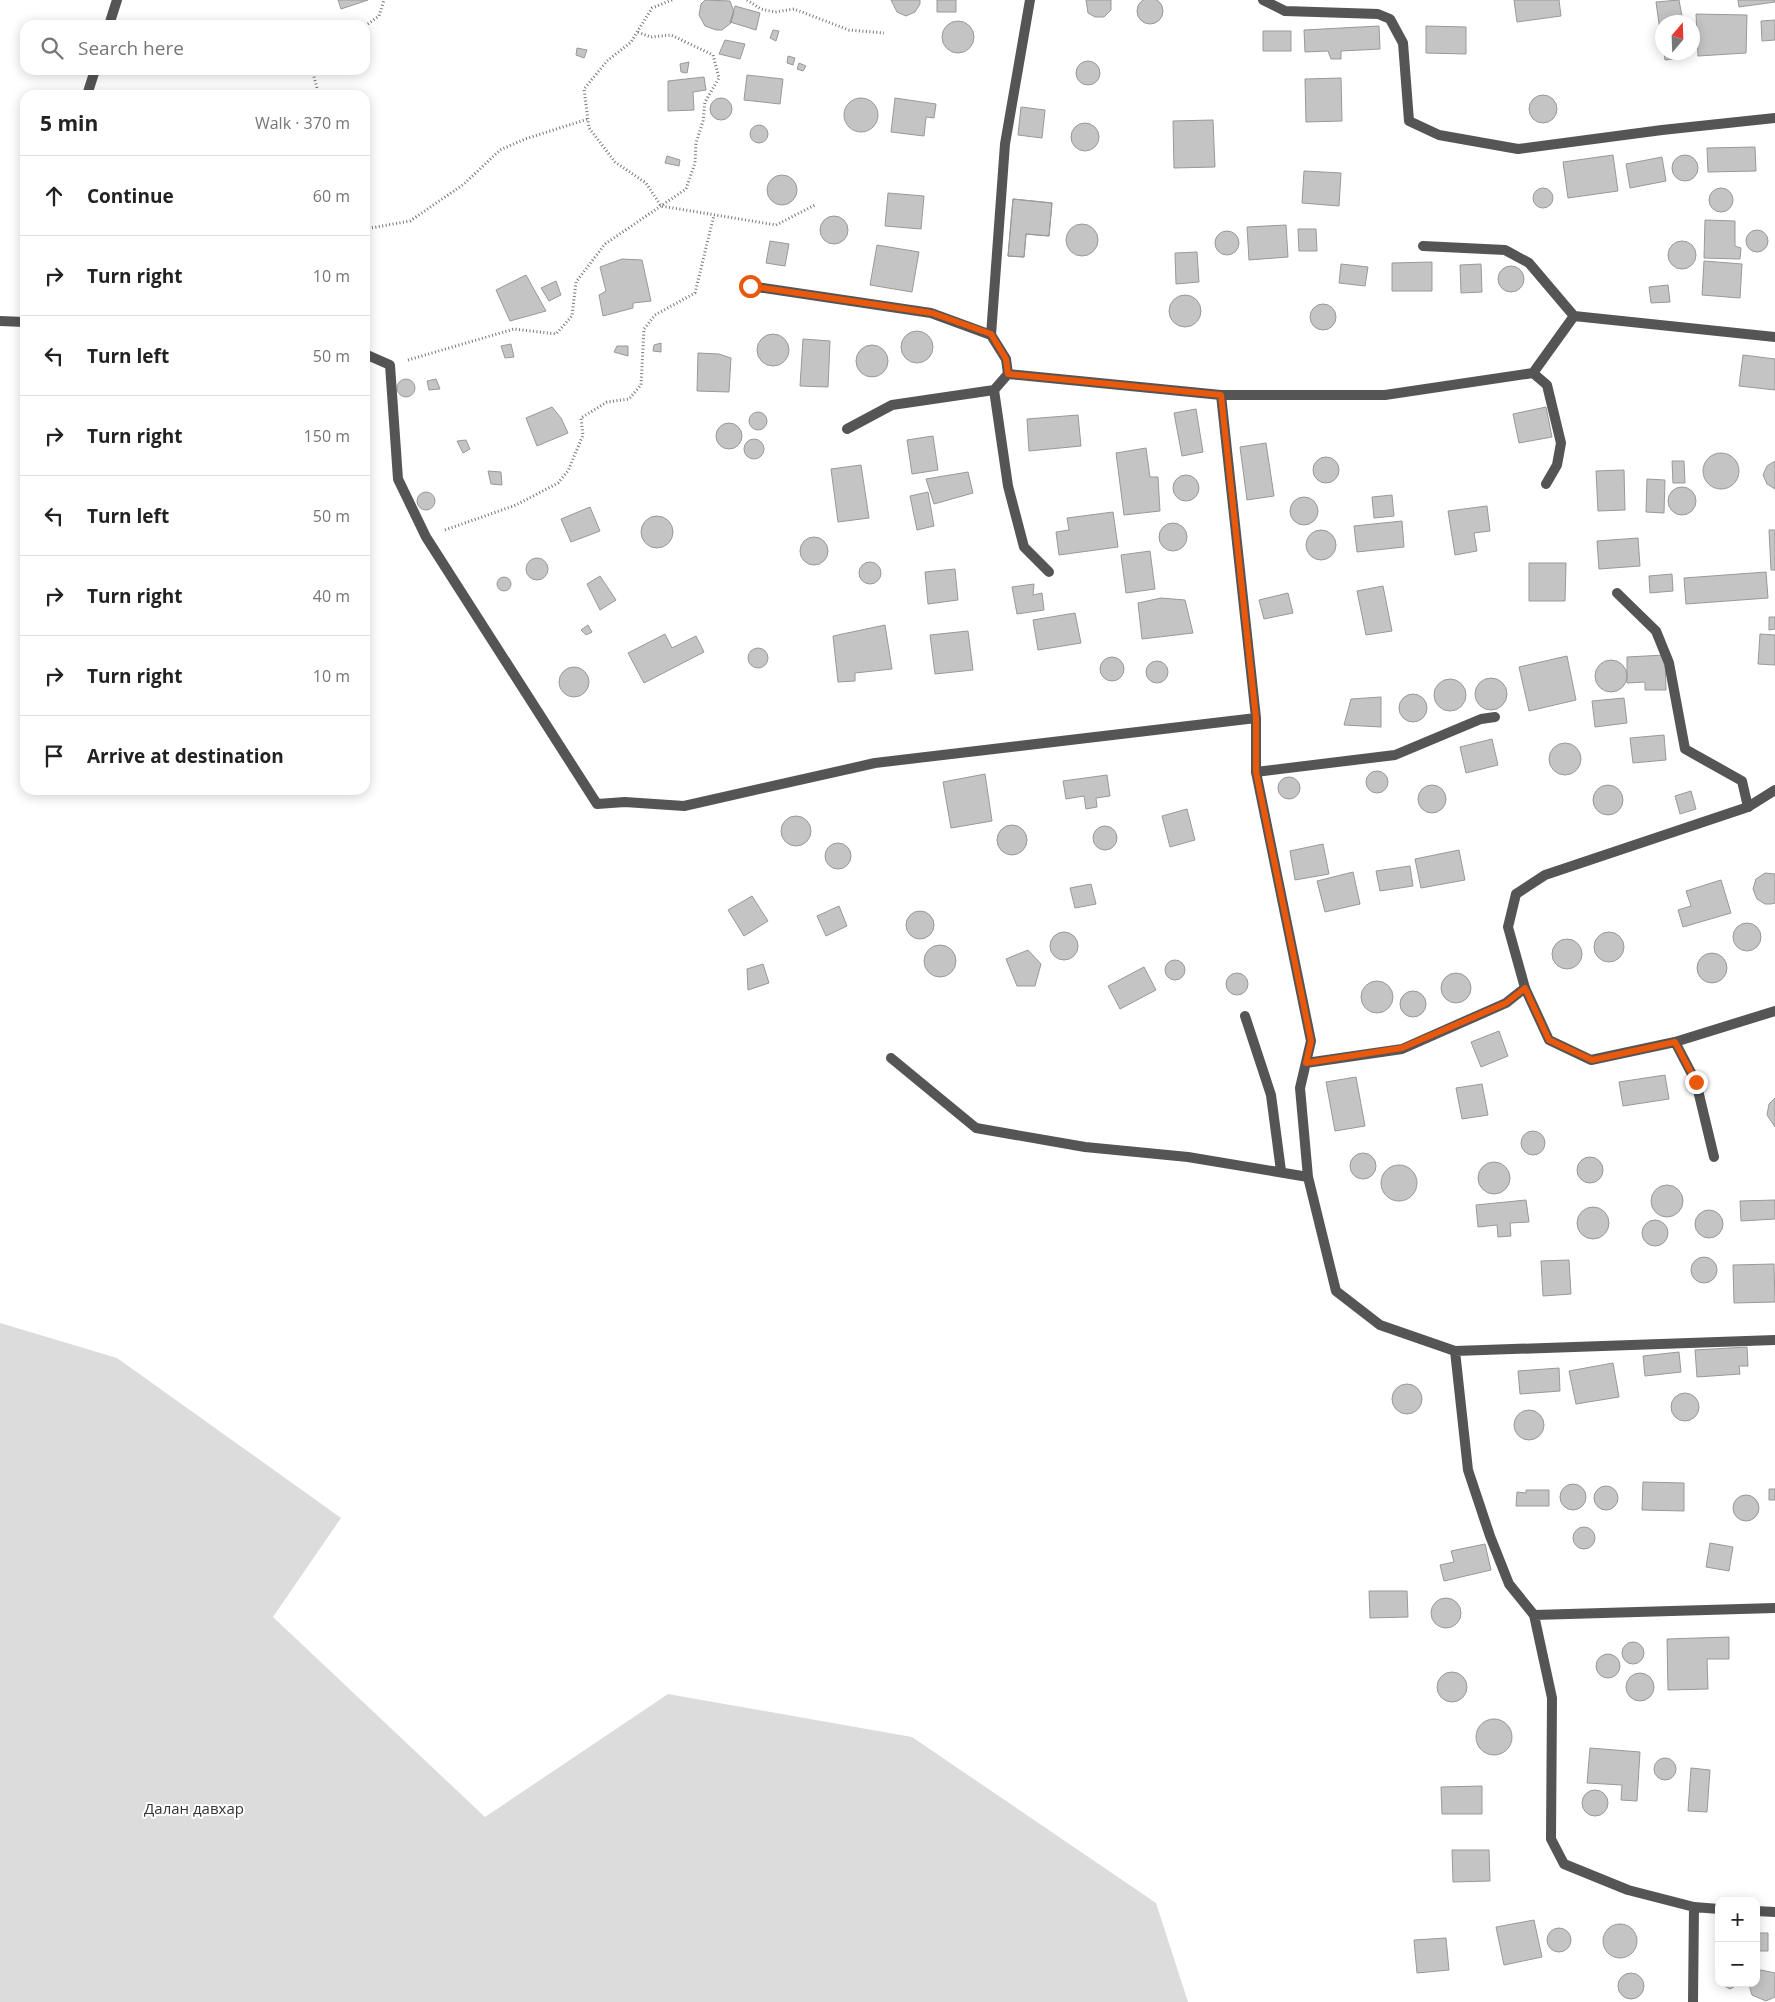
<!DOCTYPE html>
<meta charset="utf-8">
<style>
:root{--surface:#fff;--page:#f6f6f6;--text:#222;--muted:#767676;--line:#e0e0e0}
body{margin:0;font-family:"Open Sans",sans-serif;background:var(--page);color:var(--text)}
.controls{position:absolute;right:15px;bottom:15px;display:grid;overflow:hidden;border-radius:10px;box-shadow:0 2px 12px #0003}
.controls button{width:45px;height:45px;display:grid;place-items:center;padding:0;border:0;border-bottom:1px solid var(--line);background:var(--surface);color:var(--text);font:25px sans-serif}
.compass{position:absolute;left:1655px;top:15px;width:45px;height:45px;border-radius:50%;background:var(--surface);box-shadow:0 2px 12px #0003;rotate:19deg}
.stop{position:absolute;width:15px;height:15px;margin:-11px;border:4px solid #ea580c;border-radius:50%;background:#fff}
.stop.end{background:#ea580c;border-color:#fff;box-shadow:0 1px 5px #0008}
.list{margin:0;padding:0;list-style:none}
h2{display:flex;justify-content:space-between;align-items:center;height:65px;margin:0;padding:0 20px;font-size:21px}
h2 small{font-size:16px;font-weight:400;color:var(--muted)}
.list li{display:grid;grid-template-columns:32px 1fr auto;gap:15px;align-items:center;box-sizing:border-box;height:80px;padding:0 20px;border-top:1px solid var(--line)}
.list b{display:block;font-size:19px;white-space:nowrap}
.list em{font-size:16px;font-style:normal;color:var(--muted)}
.icon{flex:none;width:28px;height:28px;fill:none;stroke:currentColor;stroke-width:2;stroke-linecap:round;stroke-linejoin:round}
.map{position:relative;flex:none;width:1775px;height:2002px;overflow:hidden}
.search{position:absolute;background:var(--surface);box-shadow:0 2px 12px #0003;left:20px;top:20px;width:350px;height:55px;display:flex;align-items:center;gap:12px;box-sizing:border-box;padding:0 18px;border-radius:15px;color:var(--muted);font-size:19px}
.panel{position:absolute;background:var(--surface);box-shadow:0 2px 12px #0003;left:20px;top:90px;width:350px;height:705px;border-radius:15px}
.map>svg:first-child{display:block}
.green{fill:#dcdcdc}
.building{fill:#c4c4c4;stroke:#999}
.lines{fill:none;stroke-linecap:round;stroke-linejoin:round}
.path{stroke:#777;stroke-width:3;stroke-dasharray:1 2.5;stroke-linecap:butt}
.service{stroke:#555;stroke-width:10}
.minor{stroke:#555;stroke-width:10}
.route{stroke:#ea580c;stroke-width:6}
.labels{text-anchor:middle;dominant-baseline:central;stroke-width:4;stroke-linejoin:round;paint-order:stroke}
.park-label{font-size:15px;fill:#333;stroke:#fff}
</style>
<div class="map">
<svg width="1775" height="2002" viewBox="0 0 1775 2002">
<rect width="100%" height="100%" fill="#fff"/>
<path class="green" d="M0 1323 117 1358 341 1518 273 1617 485 1817 668 1694 912 1737 1156 1903 1188 2002H0Z"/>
<path class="building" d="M1137 11a13 13 0 1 1 26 0a13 13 0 1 1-26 0Z
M338 0H368L341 9Z
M705 0 730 1 734 12 731 23 722 30H716L705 26 699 15 701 4Z
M891 0H920V4L915 12 906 16 897 12Z
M937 0H956V12H937Z
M1086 0H1111V10L1104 17H1095L1088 13Z
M1514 0H1559L1561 16 1517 22Z
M1679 0 1683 22H1662V45L1656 2Z
M1738 0H1775V2L1739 7Z
M735 6 760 13 756 30 730 22Z
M1696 14 1747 15 1746 53 1698 56Z
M1775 20V40L1762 41 1761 21Z
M942 37a16 16 0 1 1 32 0a16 16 0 1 1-32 0Z
M1379 26 1380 49 1341 51V59H1331L1328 51 1305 52 1304 30Z
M1426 26 1466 27V54L1426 53Z
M773 30 779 31 776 41 770 38Z
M1263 31H1291V51H1263Z
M725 40 745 44 740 59 719 54Z
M577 48 587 50 584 58 576 55Z
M1664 52H1687L1688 57 1665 60Z
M788 56 795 58 793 65 787 63Z
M1076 73a12 12 0 1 1 24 0a12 12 0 1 1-24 0Z
M689 62 687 73 681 72 680 64Z
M799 63 806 66 803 71 797 69Z
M747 75 783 79 780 104 744 100Z
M704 77 706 90 693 92 694 110 668 111V81Z
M1341 78 1342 121 1306 122 1305 79Z
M1529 109a14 14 0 1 1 28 0a14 14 0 1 1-28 0Z
M895 98 936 104 934 118 926 117 924 136 891 132Z
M844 115a17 17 0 1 1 34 0a17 17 0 1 1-34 0Z
M710 109a11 11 0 1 1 22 0a11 11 0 1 1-22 0Z
M1021 107 1045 110 1042 138 1018 135Z
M1213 120 1215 167 1174 168 1173 121Z
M1071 137a14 14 0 1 1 28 0a14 14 0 1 1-28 0Z
M750 134a9 9 0 1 1 18 0a9 9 0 1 1-18 0Z
M1755 147 1756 171 1708 172 1707 148Z
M1613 155 1618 191 1568 198 1563 162Z
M1672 168a13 13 0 1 1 26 0a13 13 0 1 1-26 0Z
M667 156 680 160 679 166 665 163Z
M1662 157 1666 181 1630 188 1626 164Z
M1304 171 1341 173 1339 206 1302 203Z
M767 190a15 15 0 1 1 30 0a15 15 0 1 1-30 0Z
M1533 198a10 10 0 1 1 20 0a10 10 0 1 1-20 0Z
M1709 200a12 12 0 1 1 24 0a12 12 0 1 1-24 0Z
M888 193 924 196 921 229 885 226Z
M1013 199 1052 203 1049 236 1026 234 1024 257 1008 256Z
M1013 199 1052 203 1049 236 1026 234 1024 257 1008 256Z
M820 230a14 14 0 1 1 28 0a14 14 0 1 1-28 0Z
M1705 220 1735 221V246L1741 248 1740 259 1704 258Z
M1066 240a16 16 0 1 1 32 0a16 16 0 1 1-32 0Z
M1286 225 1288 257 1249 260 1247 227Z
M1298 229H1316L1317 251H1299Z
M1746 241a11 11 0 1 1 22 0a11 11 0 1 1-22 0Z
M1215 243a12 12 0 1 1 24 0a12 12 0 1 1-24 0Z
M1668 255a14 14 0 1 1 28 0a14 14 0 1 1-28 0Z
M770 241 789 244 785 266 766 263Z
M877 245 919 252 912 292 870 285Z
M1197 252 1199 282 1176 284 1175 253Z
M622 259 642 260 651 301 633 303V308L603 316 599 295 606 291 600 267Z
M1704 261 1742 264 1740 298 1702 295Z
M1432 262V291H1392V263Z
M1341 264 1368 267 1365 286 1339 283Z
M1481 264 1482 292 1461 293 1460 265Z
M1498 279a13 13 0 1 1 26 0a13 13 0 1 1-26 0Z
M526 275 546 311 510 321 496 290Z
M556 281 561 295 549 301 541 288Z
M1668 285 1670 302 1651 303 1649 287Z
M1169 311a16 16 0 1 1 32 0a16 16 0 1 1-32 0Z
M1310 317a13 13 0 1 1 26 0a13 13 0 1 1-26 0Z
M901 347a16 16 0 1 1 32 0a16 16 0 1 1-32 0Z
M757 350a16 16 0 1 1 32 0a16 16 0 1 1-32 0Z
M803 339 830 341 828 387 800 386Z
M661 343V352L653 351 654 345Z
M511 344 514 357 505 358 501 346Z
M856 361a16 16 0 1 1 32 0a16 16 0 1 1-32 0Z
M617 346H628V356L614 352Z
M698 353 719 354 731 358 729 392 697 391Z
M1743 355 1775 359V390L1739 386Z
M397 388a9 9 0 1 1 18 0a9 9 0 1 1-18 0Z
M436 379 440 389 429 390 427 381Z
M552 407 561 418 568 433 537 446 526 418Z
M1546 407 1552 437 1519 443 1513 414Z
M1196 409 1203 452 1182 456 1174 413Z
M749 421a9 9 0 1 1 18 0a9 9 0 1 1-18 0Z
M1078 415 1081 446 1029 451 1027 419Z
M716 436a13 13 0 1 1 26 0a13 13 0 1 1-26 0Z
M933 436 938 470 912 474 907 440Z
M744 449a10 10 0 1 1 20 0a10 10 0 1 1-20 0Z
M466 440 470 449 463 453 457 441Z
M1266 443 1274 496 1247 500 1240 447Z
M1146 448 1150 477H1158L1160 511 1124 515 1116 453Z
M1703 471a18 18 0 1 1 36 0a18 18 0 1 1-36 0Z
M1313 470a13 13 0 1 1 26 0a13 13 0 1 1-26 0Z
M1672 461H1684L1685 483H1673Z
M1775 461V489L1767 484 1763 475 1767 466Z
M861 465 869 518 838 522 831 469Z
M1624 470 1625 510 1598 511 1596 471Z
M488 471 501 472 502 485 491 484Z
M968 472 973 493 934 504 926 479Z
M1173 488a13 13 0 1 1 26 0a13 13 0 1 1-26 0Z
M1647 479 1665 480 1664 513 1646 512Z
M1668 501a14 14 0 1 1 28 0a14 14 0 1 1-28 0Z
M417 501a9 9 0 1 1 18 0a9 9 0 1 1-18 0Z
M928 492 934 526 917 530 910 496Z
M1392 495 1394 516 1374 518 1372 497Z
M1290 511a14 14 0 1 1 28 0a14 14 0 1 1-28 0Z
M1487 506 1490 531 1474 533 1477 551 1455 555 1448 511Z
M590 507 600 531 571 542 561 519Z
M1113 512 1118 547 1059 555 1056 532 1069 530 1067 518Z
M641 532a16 16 0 1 1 32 0a16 16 0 1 1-32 0Z
M1402 521 1404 547 1357 552 1354 526Z
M1159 537a14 14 0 1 1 28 0a14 14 0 1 1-28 0Z
M1769 530H1775V570H1771Z
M1306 545a15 15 0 1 1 30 0a15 15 0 1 1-30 0Z
M800 551a14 14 0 1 1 28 0a14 14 0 1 1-28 0Z
M1638 538 1640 566 1599 569 1597 541Z
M1150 551 1155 589 1126 593 1121 555Z
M526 569a11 11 0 1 1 22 0a11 11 0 1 1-22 0Z
M859 573a11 11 0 1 1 22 0a11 11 0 1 1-22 0Z
M1529 563H1566L1565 601H1529Z
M955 569 958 600 928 604 925 572Z
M1766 572 1768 598 1686 604 1684 578Z
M1672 574 1673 591 1650 593 1649 576Z
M600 576 616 600 600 610 587 584Z
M497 584a7 7 0 1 1 14 0a7 7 0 1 1-14 0Z
M1034 584 1033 595 1042 593 1044 610 1017 614 1012 587Z
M1383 586 1392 631 1366 635 1357 591Z
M1288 593 1293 613 1264 619 1259 600Z
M1161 598 1185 600 1193 633 1142 639 1138 603Z
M1075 613 1081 643 1038 650 1033 620Z
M1769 617H1775V629L1769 630Z
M588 625 592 632 586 635 581 630Z
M885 625 892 669 855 673V681L838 682 833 636Z
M968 631 973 670 935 674 930 635Z
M665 634 672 648 696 636 704 652 644 683 628 653Z
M1760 634 1775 635V665L1758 664Z
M748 658a10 10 0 1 1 20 0a10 10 0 1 1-20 0Z
M1665 655 1666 690H1645V682L1627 683V657Z
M1567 656 1576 700 1529 711 1519 667Z
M1100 669a12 12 0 1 1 24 0a12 12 0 1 1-24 0Z
M1595 676a16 16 0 1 1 32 0a16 16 0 1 1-32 0Z
M1146 672a11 11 0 1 1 22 0a11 11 0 1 1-22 0Z
M559 682a15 15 0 1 1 30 0a15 15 0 1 1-30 0Z
M1475 694a16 16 0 1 1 32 0a16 16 0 1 1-32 0Z
M1434 695a16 16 0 1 1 32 0a16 16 0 1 1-32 0Z
M1399 708a14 14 0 1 1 28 0a14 14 0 1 1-28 0Z
M1381 697V727L1344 725 1351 699Z
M1624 698 1627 723 1595 727 1592 701Z
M1664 735 1666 760 1633 763 1630 738Z
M1492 739 1498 765 1466 773 1460 747Z
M1549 759a16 16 0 1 1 32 0a16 16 0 1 1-32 0Z
M1366 782a11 11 0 1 1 22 0a11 11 0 1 1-22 0Z
M985 774 992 821 951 828 943 782Z
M1107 775 1110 796 1096 798 1097 807 1086 809 1084 796 1066 799 1063 781Z
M1278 788a11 11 0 1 1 22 0a11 11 0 1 1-22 0Z
M1418 799a14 14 0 1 1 28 0a14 14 0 1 1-28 0Z
M1593 800a15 15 0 1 1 30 0a15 15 0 1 1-30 0Z
M1691 791 1696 809 1680 814 1675 796Z
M1187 809 1195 840 1170 847 1162 816Z
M781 831a15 15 0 1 1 30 0a15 15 0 1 1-30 0Z
M997 840a15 15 0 1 1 30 0a15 15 0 1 1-30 0Z
M1093 838a12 12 0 1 1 24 0a12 12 0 1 1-24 0Z
M825 856a13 13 0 1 1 26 0a13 13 0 1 1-26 0Z
M1323 844 1329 874 1295 880 1290 851Z
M1459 850 1465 880 1421 888 1415 859Z
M1410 866 1413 886 1380 891 1376 871Z
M1353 872 1360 904 1325 912 1317 881Z
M1765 873 1775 874V903L1771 904H1765L1757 899 1753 889 1756 879Z
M1721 880 1731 913 1683 927 1678 910 1691 906 1686 891Z
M1091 884 1096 904 1075 908 1070 888Z
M752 896 768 921 744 936 728 910Z
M839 906 847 926 826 936 817 916Z
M906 925a14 14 0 1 1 28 0a14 14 0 1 1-28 0Z
M1733 937a14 14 0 1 1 28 0a14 14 0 1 1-28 0Z
M1050 946a14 14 0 1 1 28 0a14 14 0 1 1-28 0Z
M1594 947a15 15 0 1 1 30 0a15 15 0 1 1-30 0Z
M1552 954a15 15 0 1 1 30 0a15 15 0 1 1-30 0Z
M924 961a16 16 0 1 1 32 0a16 16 0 1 1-32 0Z
M1028 950 1041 964 1035 986H1017L1006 959Z
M1697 968a15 15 0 1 1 30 0a15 15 0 1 1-30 0Z
M1165 970a10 10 0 1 1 20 0a10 10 0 1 1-20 0Z
M763 964 769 983 748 990 747 969Z
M1144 967 1156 990 1120 1009 1108 986Z
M1441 988a15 15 0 1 1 30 0a15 15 0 1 1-30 0Z
M1226 984a11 11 0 1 1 22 0a11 11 0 1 1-22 0Z
M1361 997a16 16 0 1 1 32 0a16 16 0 1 1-32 0Z
M1400 1004a13 13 0 1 1 26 0a13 13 0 1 1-26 0Z
M1499 1031 1508 1056 1481 1067 1471 1042Z
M1665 1075 1669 1099 1623 1106 1619 1082Z
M1356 1077 1365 1126 1335 1131 1326 1082Z
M1482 1084 1488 1115 1462 1119 1456 1088Z
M1775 1098V1127L1767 1115 1769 1104Z
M1521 1143a12 12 0 1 1 24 0a12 12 0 1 1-24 0Z
M1350 1166a13 13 0 1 1 26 0a13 13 0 1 1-26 0Z
M1577 1170a13 13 0 1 1 26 0a13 13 0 1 1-26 0Z
M1478 1178a16 16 0 1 1 32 0a16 16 0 1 1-32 0Z
M1381 1183a18 18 0 1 1 36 0a18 18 0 1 1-36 0Z
M1651 1201a16 16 0 1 1 32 0a16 16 0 1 1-32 0Z
M1526 1200 1529 1222 1510 1223 1511 1236 1498 1237 1497 1225 1478 1227 1476 1205Z
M1775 1200V1219L1741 1221 1740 1201Z
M1577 1223a16 16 0 1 1 32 0a16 16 0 1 1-32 0Z
M1695 1224a14 14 0 1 1 28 0a14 14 0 1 1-28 0Z
M1642 1233a13 13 0 1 1 26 0a13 13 0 1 1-26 0Z
M1691 1270a13 13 0 1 1 26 0a13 13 0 1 1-26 0Z
M1569 1260 1571 1294 1543 1296 1541 1261Z
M1774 1264 1775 1302 1734 1303 1733 1265Z
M1747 1347 1748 1366H1739L1740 1374 1697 1377 1695 1350Z
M1679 1352 1681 1372 1645 1376 1643 1356Z
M1613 1363 1619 1397 1576 1404 1569 1371Z
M1559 1368 1560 1391 1520 1394 1518 1371Z
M1392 1399a15 15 0 1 1 30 0a15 15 0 1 1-30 0Z
M1671 1407a14 14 0 1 1 28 0a14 14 0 1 1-28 0Z
M1514 1425a15 15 0 1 1 30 0a15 15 0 1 1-30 0Z
M1643 1482 1684 1483V1511L1642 1510Z
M1560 1497a13 13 0 1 1 26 0a13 13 0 1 1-26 0Z
M1594 1498a12 12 0 1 1 24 0a12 12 0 1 1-24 0Z
M1769 1489H1775V1500H1769Z
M1526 1490H1549V1506H1516L1517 1492 1526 1493Z
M1733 1508a13 13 0 1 1 26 0a13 13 0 1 1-26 0Z
M1573 1538a11 11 0 1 1 22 0a11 11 0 1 1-22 0Z
M1710 1543 1733 1547 1729 1571 1706 1567Z
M1485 1544 1491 1570 1444 1581 1440 1565 1454 1562 1451 1551Z
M1369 1591H1407L1408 1617 1370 1618Z
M1431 1613a15 15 0 1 1 30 0a15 15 0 1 1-30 0Z
M1729 1637V1659H1707L1708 1689 1668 1690 1667 1639Z
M1622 1653a11 11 0 1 1 22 0a11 11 0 1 1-22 0Z
M1596 1666a12 12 0 1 1 24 0a12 12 0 1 1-24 0Z
M1437 1687a15 15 0 1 1 30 0a15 15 0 1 1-30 0Z
M1626 1687a14 14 0 1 1 28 0a14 14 0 1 1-28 0Z
M1476 1737a18 18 0 1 1 36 0a18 18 0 1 1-36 0Z
M1590 1748 1640 1752 1637 1801 1621 1800 1622 1785 1587 1783Z
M1654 1769a11 11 0 1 1 22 0a11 11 0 1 1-22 0Z
M1691 1768 1710 1770 1707 1812 1688 1811Z
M1482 1786V1814H1442L1441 1787Z
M1582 1803a13 13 0 1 1 26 0a13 13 0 1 1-26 0Z
M1452 1850H1489L1490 1881 1453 1882Z
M1534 1920 1542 1957 1504 1965 1496 1927Z
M1603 1941a17 17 0 1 1 34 0a17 17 0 1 1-34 0Z
M1547 1940a12 12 0 1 1 24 0a12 12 0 1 1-24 0Z
M1756 1933H1768V1951H1756Z
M1446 1938 1449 1970 1417 1973 1414 1940Z
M1761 1970 1775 1973V1997L1766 2001 1752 1995 1749 1985V1983H1756V1972Z
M1618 1986a13 13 0 1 1 26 0a13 13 0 1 1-26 0Z
M1719 1983H1741L1730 1989Z"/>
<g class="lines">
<path class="path" d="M672 0 652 8 631 42 607 61 584 89 589 128 615 162 646 183 661 206 776 225 815 205
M747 0 761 9 775 12 794 9 849 30 884 33
M365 26 379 16 384 0
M312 70 319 95
M110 92 120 95
M365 229 410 221 464 184 500 150 525 139 588 119
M408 360 514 329 556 334 572 316 576 282 605 244 686 189 695 163 696 143 703 121 705 102 719 78 713 55 671 35 651 37 637 32
M445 530 516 505 558 483 568 471 583 435 581 418 607 402 629 399 641 385 644 329 655 315 695 293 714 215"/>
<path class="service" d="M1533 373 1547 385 1561 443 1557 465 1546 484
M994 390 1008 486 1024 547 1049 572
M1617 593 1656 631 1669 663 1685 749 1742 781 1748 807
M1256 772 1395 755 1481 719 1495 717
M1525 988 1549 1040 1591 1060 1675 1042 1775 1011
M1245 1016 1271 1095 1281 1171
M1675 1042 1696 1082 1714 1157"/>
<path class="minor" d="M1263 0 1285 11 1378 14 1390 19 1403 43 1409 121 1439 135 1518 149 1662 130 1775 118
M109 25 117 0
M87 95 95 70
M1423 246 1505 250 1529 263 1574 316
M750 286 931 313 991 335 1006 359 1008 374 1221 395H1385L1533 373 1574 316 1775 337
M0 321 25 322
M991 335 1005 144 1030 0
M365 354 390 365 398 479 426 537 597 804 625 802 684 806 875 763 1256 718
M1221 395 1256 718V772L1311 1041 1300 1088 1308 1177 1336 1291 1380 1325 1455 1351 1468 1470 1490 1536 1509 1584 1534 1615 1552 1698 1551 1839 1564 1864 1628 1890 1694 1907 1719 1909
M847 429 892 405 994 390 1008 374
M891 1058 976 1128 1085 1147 1188 1157 1308 1177
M1306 1063 1402 1049 1506 1003 1525 988 1508 927 1516 894 1545 875 1748 807 1775 790
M1455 1351 1775 1340
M1534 1615 1775 1608
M1756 1911 1775 1912
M1693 2002 1694 1907"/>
</g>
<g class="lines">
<path class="route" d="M750 286 932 313 991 334 1006 359 1008 374 1221 395 1256 718V772L1311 1041 1306 1063 1402 1048 1506 1003 1525 988 1549 1040 1592 1060 1675 1042 1696 1082"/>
</g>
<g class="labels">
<g class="park-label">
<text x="194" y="1808">Далан давхар</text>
</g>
</g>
</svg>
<div class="controls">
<button>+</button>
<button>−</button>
</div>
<svg class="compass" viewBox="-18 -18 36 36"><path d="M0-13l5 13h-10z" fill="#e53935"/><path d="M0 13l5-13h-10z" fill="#767676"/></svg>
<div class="stop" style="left:750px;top:286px"></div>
<div class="stop end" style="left:1696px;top:1082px"></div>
<div class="search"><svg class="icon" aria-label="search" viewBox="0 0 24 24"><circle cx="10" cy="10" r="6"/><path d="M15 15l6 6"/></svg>Search here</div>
<section class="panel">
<h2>5 min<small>Walk · 370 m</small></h2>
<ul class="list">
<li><svg class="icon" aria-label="ahead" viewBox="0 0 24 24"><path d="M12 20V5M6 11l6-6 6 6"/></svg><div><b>Continue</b></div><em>60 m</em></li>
<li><svg class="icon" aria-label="right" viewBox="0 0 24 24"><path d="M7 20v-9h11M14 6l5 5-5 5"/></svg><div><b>Turn right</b></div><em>10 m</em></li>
<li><svg class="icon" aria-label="left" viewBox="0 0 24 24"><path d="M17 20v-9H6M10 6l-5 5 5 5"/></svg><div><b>Turn left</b></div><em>50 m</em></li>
<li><svg class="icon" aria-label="right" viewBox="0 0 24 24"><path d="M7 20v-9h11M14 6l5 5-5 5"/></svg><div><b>Turn right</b></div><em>150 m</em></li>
<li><svg class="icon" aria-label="left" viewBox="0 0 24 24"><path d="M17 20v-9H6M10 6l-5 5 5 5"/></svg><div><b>Turn left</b></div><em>50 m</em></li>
<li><svg class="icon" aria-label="right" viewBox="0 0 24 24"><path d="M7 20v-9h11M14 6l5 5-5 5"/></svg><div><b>Turn right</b></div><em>40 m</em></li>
<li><svg class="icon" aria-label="right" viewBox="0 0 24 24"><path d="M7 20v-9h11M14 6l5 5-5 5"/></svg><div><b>Turn right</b></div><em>10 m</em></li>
<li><svg class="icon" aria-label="arrive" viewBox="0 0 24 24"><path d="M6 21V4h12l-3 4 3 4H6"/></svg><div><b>Arrive at destination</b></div></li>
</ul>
</section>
</div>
